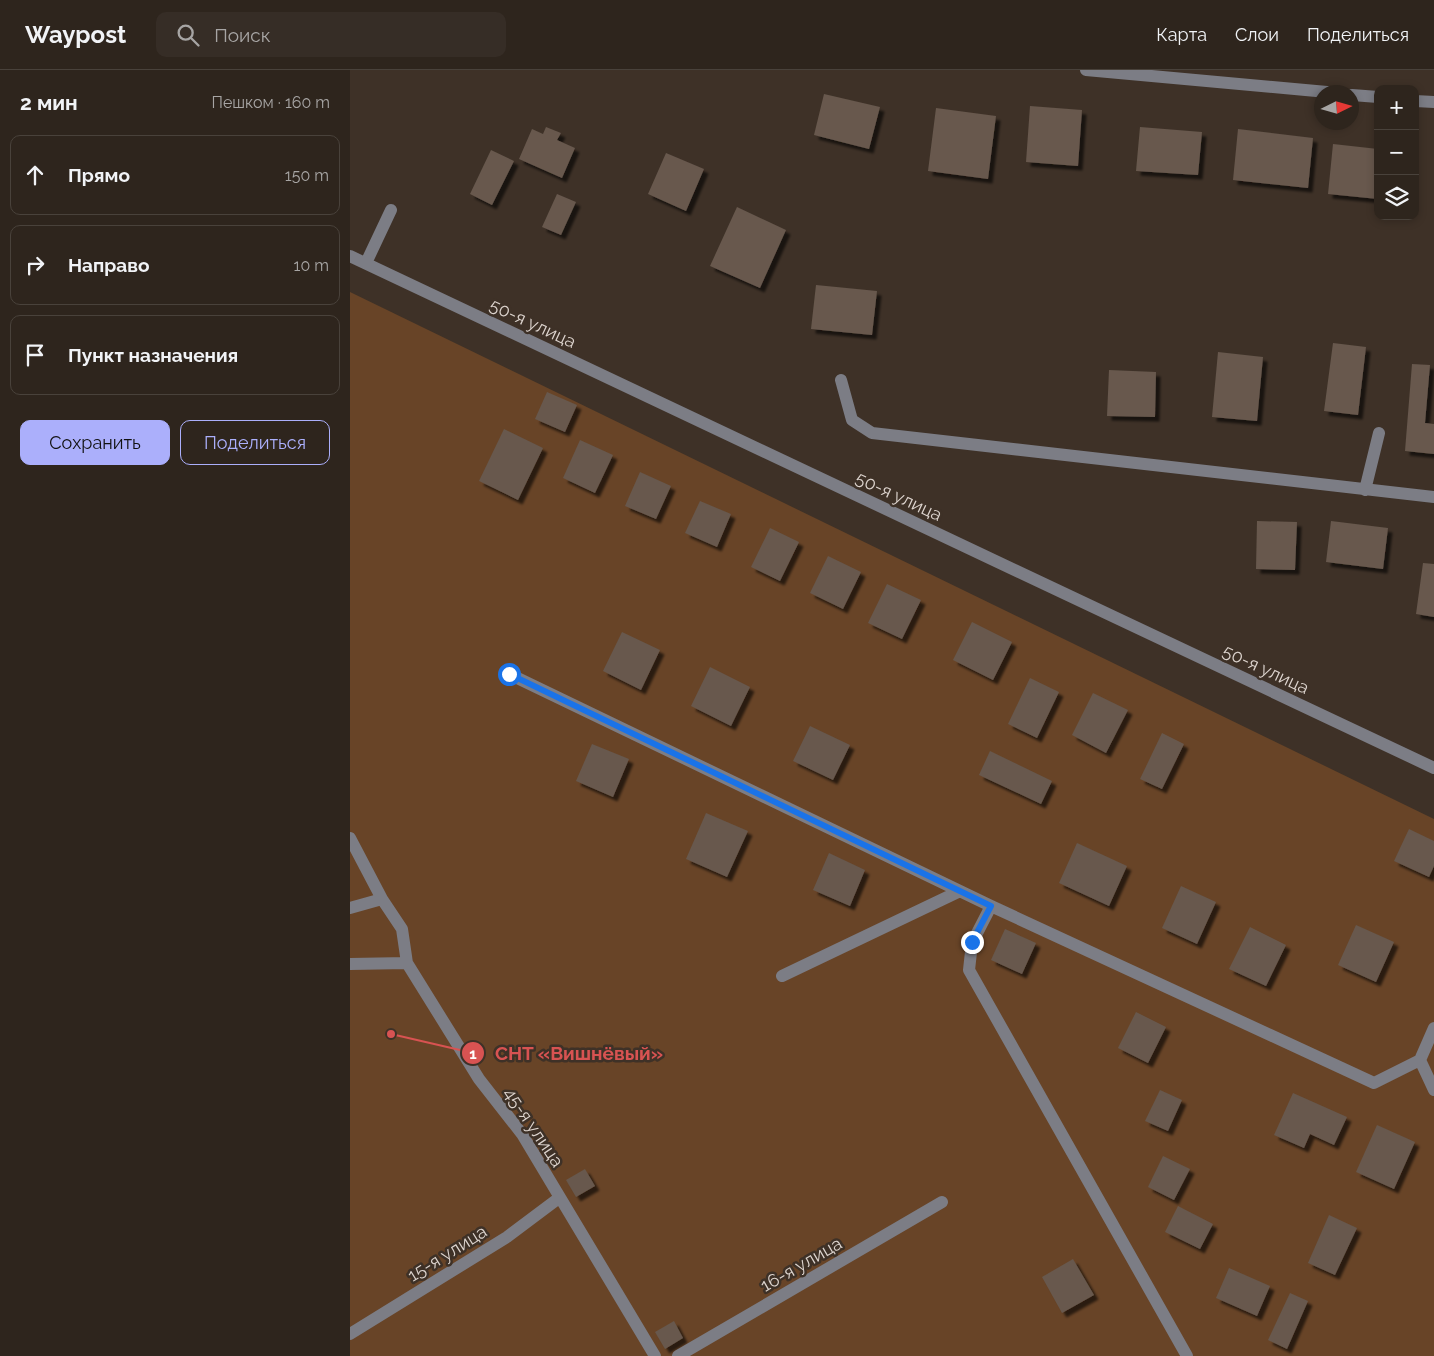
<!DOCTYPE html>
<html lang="ru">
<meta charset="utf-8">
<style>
:root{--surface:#2e251d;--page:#362d26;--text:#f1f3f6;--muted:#a7a5a4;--line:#49423b;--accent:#abaffb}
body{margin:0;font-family:Raleway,sans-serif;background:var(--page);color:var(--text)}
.controls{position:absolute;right:15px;top:15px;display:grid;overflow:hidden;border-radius:10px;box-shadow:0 2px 8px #0003}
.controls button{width:45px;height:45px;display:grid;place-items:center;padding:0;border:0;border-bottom:1px solid var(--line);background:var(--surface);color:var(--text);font:25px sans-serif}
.compass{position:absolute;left:964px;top:15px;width:45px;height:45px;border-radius:50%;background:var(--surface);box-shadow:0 2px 8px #0003;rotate:85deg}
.stop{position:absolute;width:15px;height:15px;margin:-11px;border:4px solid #1a73e8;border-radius:50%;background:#fff}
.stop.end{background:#1a73e8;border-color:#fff;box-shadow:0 1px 5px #0008}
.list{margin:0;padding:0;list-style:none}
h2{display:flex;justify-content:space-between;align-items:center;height:65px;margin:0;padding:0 20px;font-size:21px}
h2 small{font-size:16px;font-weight:400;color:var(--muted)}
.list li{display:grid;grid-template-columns:32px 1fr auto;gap:15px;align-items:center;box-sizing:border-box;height:80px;margin:0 10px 10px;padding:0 10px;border:1px solid var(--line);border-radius:10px}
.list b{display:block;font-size:19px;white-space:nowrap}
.list em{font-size:16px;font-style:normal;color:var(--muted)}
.actions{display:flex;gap:10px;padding:15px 20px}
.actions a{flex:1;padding:11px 0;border:1px solid var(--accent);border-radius:10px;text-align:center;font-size:18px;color:var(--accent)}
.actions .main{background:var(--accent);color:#111}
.icon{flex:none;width:28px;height:28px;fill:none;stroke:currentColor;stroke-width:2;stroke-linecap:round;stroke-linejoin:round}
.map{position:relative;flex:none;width:1084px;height:1286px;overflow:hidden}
header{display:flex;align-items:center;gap:30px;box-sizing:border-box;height:70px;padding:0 25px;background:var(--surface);border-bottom:1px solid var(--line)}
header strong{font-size:24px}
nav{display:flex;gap:28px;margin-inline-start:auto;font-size:18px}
.search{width:350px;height:45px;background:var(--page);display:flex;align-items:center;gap:12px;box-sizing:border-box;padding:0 18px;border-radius:10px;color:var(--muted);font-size:19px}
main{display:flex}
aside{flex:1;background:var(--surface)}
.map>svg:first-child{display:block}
.green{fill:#684427}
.building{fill:#67584d;filter:url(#shadow)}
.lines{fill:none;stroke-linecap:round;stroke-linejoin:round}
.minor{stroke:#7c7d85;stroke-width:12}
.route{stroke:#1a73e8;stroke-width:6}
.labels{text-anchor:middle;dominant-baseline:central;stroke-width:5;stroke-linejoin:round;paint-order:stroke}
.street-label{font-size:18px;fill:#ddd4ce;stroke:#3e3127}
.leader{fill:none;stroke:#d85352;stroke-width:2}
.callout-dot{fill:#d85352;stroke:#3e3127;stroke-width:2}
.mark-label{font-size:15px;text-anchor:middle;font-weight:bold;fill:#fff}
.callout-label{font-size:19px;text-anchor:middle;font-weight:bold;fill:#d85352;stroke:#3e3127;stroke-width:5;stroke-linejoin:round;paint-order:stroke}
</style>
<header>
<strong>Waypost</strong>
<div class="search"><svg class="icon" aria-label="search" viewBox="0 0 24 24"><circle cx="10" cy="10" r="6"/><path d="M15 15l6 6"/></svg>Поиск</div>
<nav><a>Карта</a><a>Слои</a><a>Поделиться</a></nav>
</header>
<main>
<aside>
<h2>2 мин<small>Пешком · 160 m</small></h2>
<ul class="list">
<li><svg class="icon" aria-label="ahead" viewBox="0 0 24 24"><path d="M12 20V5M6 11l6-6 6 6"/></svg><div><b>Прямо</b></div><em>150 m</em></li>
<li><svg class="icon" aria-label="right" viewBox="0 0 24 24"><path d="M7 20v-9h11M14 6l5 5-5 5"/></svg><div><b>Направо</b></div><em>10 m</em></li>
<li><svg class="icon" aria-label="arrive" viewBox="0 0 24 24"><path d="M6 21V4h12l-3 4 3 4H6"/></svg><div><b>Пункт назначения</b></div></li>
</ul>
<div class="actions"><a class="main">Сохранить</a><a>Поделиться</a></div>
</aside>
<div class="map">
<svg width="1084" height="1286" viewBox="0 0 1084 1286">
<defs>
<filter id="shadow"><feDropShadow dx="4.5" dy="4.5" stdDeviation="1" flood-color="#0009"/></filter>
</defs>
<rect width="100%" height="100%" fill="#3e3127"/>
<path class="green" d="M0 222 1084 749V1286H0Z"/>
<path class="building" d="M474 24 530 37 519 79 464 65Z
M680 36 732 40 728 96 676 92Z
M586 38 646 46 638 109 578 101Z
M196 57 211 63 207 70 225 78 212 108 169 89 182 59 193 64Z
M790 57 852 62 848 105 786 101Z
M888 59 963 68 958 118 883 110Z
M983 74 1028 79V129L978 124Z
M141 80 164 91 142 135 120 124Z
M316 83 354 99 336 141 298 124Z
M207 124 226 132 211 165 192 157Z
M387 137 436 160 410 218 360 196Z
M466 215 527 221 522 265 461 259Z
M983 273 1016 277 1008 345 974 341Z
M868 282 913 287 907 351 862 347Z
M1062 294 1080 295 1075 353 1084 354V384L1055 381Z
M759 300 806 302 805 347 757 346Z
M197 322 227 335 215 362 185 349Z
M154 359 193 378 168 430 129 411Z
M230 370 263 385 245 423 213 408Z
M290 402 321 416 306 449 275 436Z
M350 431 381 444 367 477 335 463Z
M907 451 947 452 945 500 906 499Z
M981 451 1038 458 1033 499 976 492Z
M420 458 449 472 430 511 401 497Z
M478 486 511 502 493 539 460 523Z
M1073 493 1084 494V547L1066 544Z
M537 514 571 530 552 569 518 553Z
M622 552 662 572 643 610 603 590Z
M272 562 310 580 291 620 253 601Z
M360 597 400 617 381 656 341 636Z
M680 608 709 622 687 668 658 654Z
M743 623 778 640 756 683 722 665Z
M460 656 500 675 483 710 443 691Z
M812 663 834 674 812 719 790 709Z
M242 674 279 689 263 727 226 711Z
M640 681 702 711 691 734 629 705Z
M356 743 398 761 377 807 336 789Z
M1059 759 1084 771V796L1079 807 1044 791Z
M727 773 777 796 759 836 709 813Z
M479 783 515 800 500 836 463 820Z
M831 816 866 832 847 874 812 858Z
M1006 855 1044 872 1026 912 988 895Z
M900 857 936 875 916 916 879 899Z
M655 859 686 873 672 904 641 890Z
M786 942 816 957 798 993 768 978Z
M810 1020 832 1030 818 1061 795 1051Z
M943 1023 997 1047 984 1075 960 1064 954 1078 924 1065Z
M1027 1055 1065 1072 1044 1119 1006 1102Z
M813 1086 840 1099 824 1130 798 1117Z
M235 1099 245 1116 226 1127 216 1110Z
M828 1136 863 1154 850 1179 815 1162Z
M979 1145 1007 1158 985 1205 958 1193Z
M723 1189 744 1225 712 1243 692 1207Z
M879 1198 920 1216 907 1246 866 1228Z
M940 1223 958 1231 937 1279 918 1270Z
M324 1251 333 1268 315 1279 305 1262Z"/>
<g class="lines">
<path class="minor" d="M736 0 977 22
M1002 25 1028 27
M1065 31 1084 32
M0 186 1084 698
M16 193 41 140
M491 310 502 350 522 363 1084 427
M1015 420 1029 363
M159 604 641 836 1024 1013 1070 990 1084 958
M0 768 32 829 52 859 57 893 129 1009 172 1064 305 1286
M641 836 622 873 619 900 837 1286
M0 838 32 829
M0 894 57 893
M432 906 610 821
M1070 990 1084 1020
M0 1264 157 1167 209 1128
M328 1286 592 1132"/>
</g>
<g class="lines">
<path class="route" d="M159 604 641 836 622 872"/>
</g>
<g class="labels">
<g class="street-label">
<text transform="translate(183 253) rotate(25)">50-я улица</text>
<text transform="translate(549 426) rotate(25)">50-я улица</text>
<text transform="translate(916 599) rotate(25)">50-я улица</text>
<text transform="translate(184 1057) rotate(56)">45-я улица</text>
<text transform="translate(97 1183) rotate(-32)">15-я улица</text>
<text transform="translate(451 1194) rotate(-30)">16-я улица</text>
</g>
</g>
<path class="leader" d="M41 964L123 983"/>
<g class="callout-dot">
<circle cx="41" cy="964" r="5"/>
<circle cx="123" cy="983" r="12"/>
</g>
<g class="mark-label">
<text x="123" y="989">1</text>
</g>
<g class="callout-label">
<text x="229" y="990">СНТ «Вишнёвый»</text>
</g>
</svg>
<div class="controls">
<button>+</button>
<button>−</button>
<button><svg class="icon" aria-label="layers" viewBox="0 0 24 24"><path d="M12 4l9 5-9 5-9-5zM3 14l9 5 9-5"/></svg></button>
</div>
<svg class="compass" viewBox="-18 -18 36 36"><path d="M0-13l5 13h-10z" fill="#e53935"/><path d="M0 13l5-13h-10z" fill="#a7a5a4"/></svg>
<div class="stop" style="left:159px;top:604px"></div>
<div class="stop end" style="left:622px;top:872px"></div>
</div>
</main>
